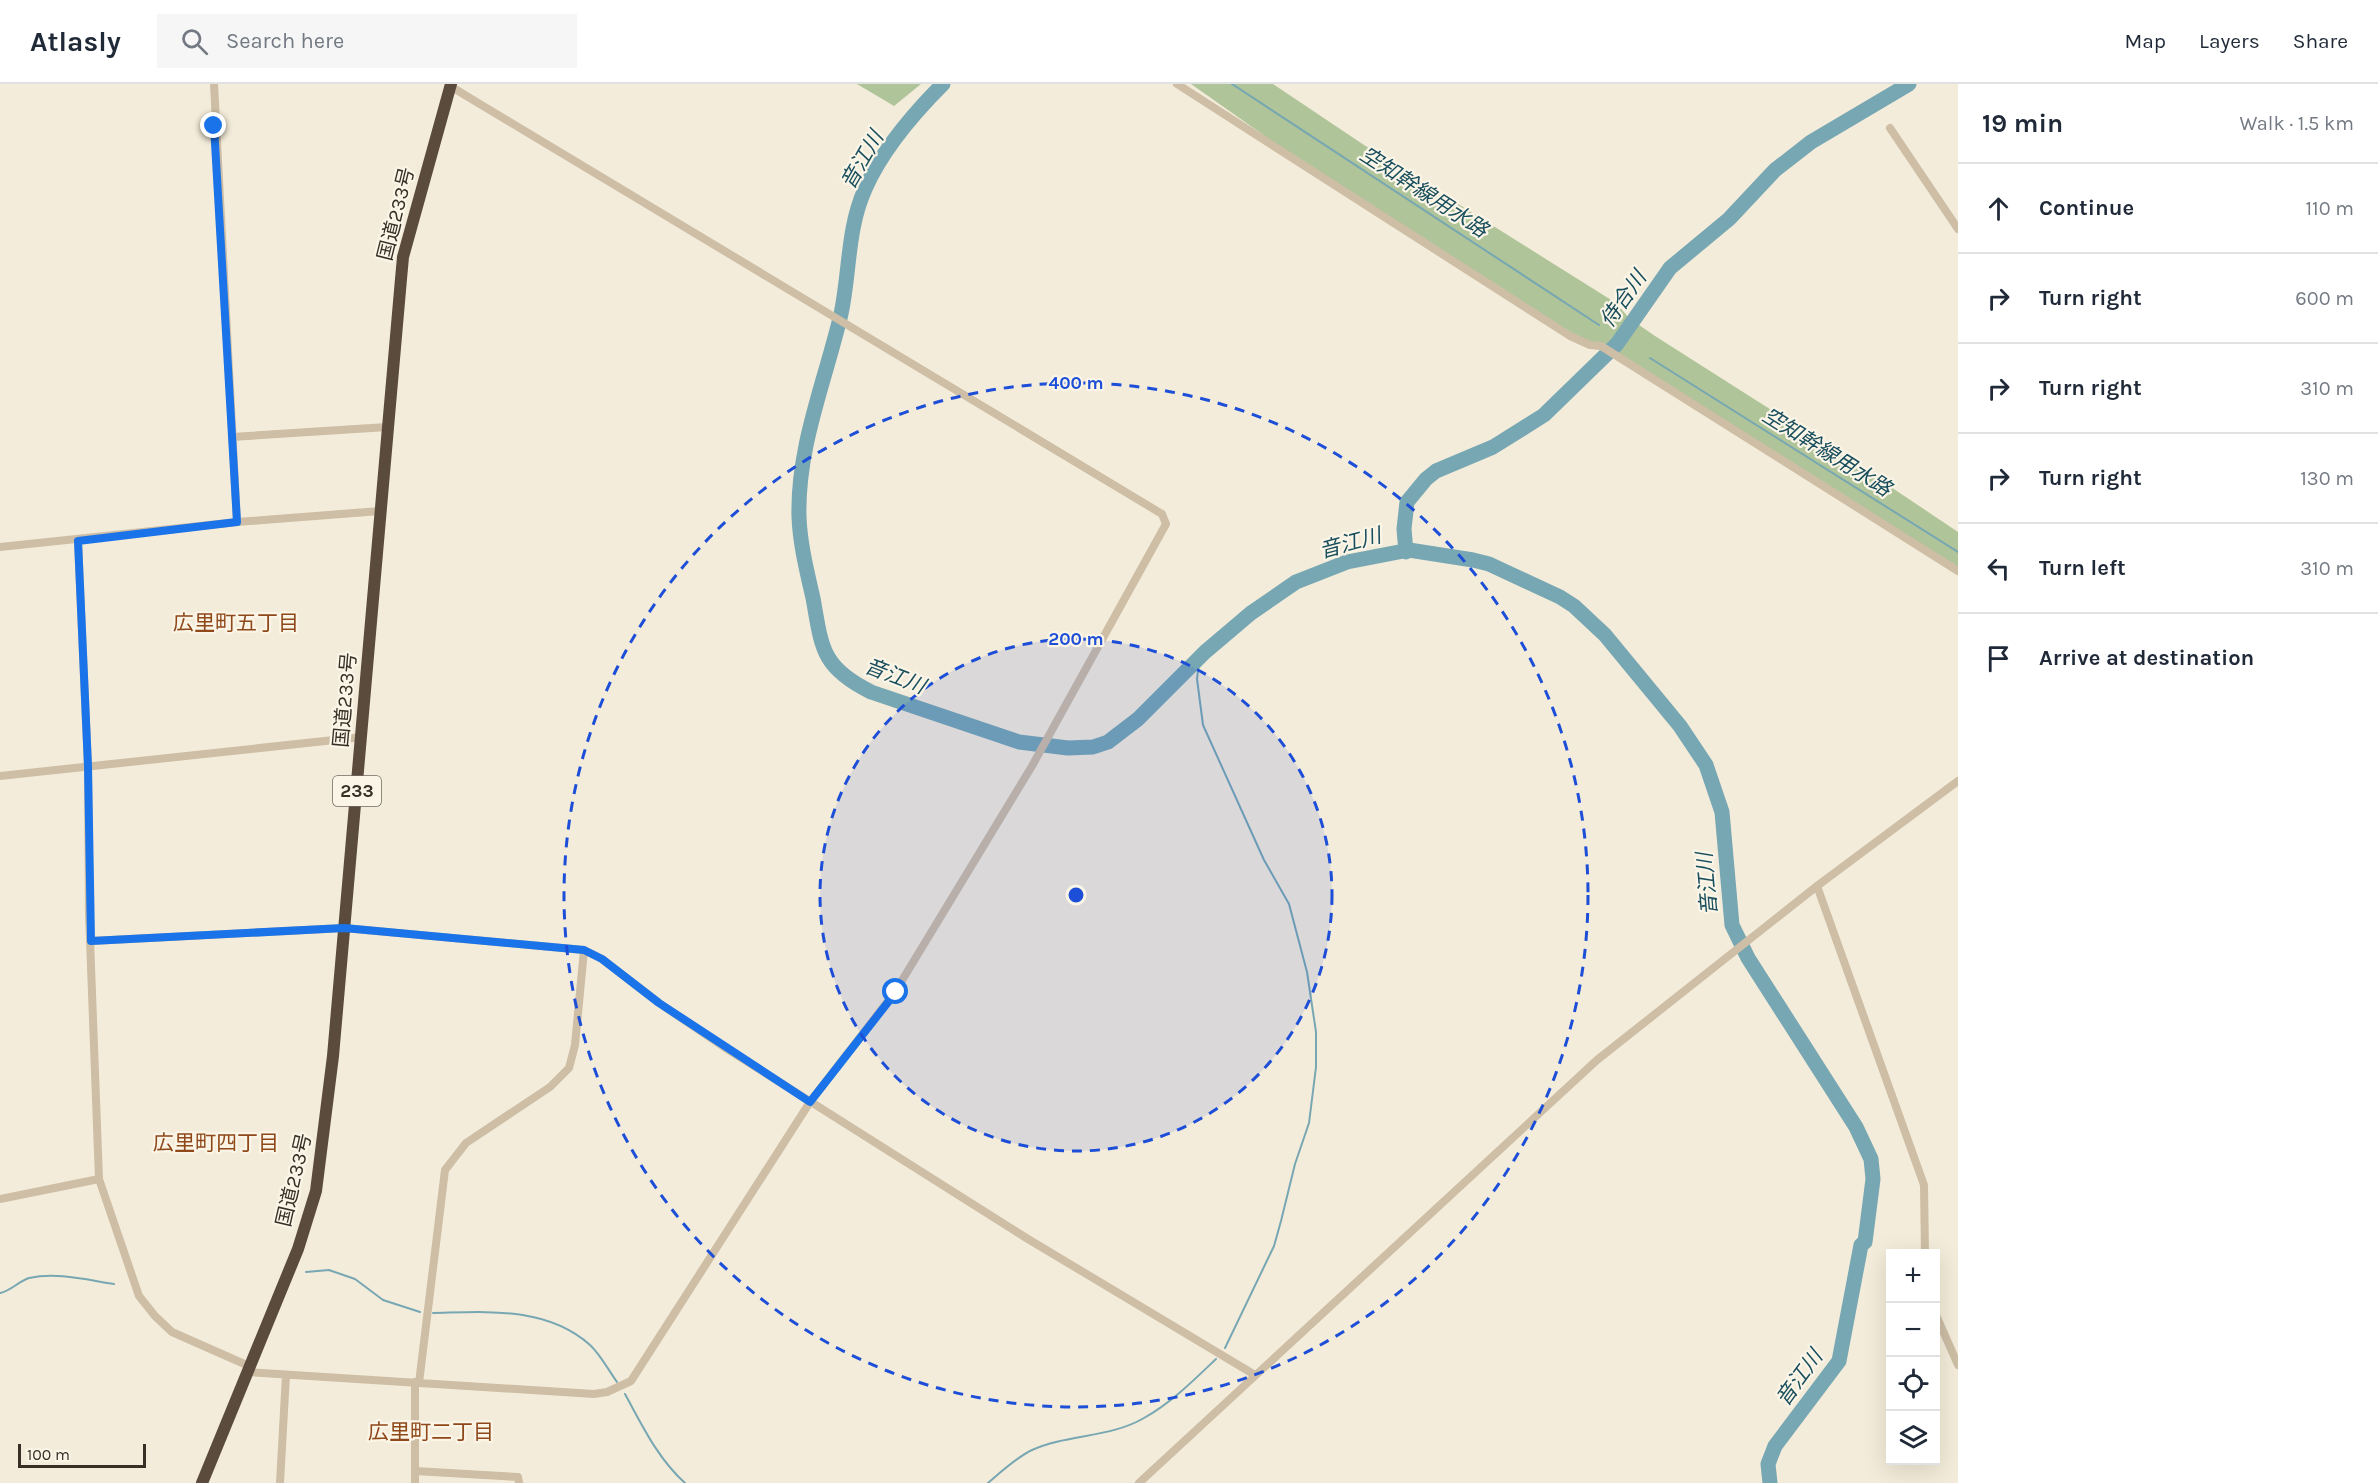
<!DOCTYPE html>
<meta charset="utf-8">
<style>
:root{--surface:#fff;--page:#f6f6f7;--text:#1f2937;--muted:#747a83;--line:#e0e1e3}
body{margin:0;font-family:Karla,"Noto Sans JP",sans-serif;background:var(--page);color:var(--text)}
.controls{position:absolute;right:18px;bottom:18px;display:grid;overflow:hidden;border-radius:0px;box-shadow:0 6px 24px #0002}
.controls button{width:54px;height:54px;display:grid;place-items:center;padding:0;border:0;border-bottom:2px solid var(--line);background:var(--surface);color:var(--text);font:30px sans-serif}
.scale{position:absolute;left:18px;bottom:15px;width:128px;box-sizing:border-box;padding-left:6px;border:3px solid #382f27;border-top:0;font-size:16px;line-height:21px;white-space:nowrap;color:#382f27;-webkit-text-stroke:4px #fbf5e7;paint-order:stroke}
.stop{position:absolute;width:18px;height:18px;margin:-14px;border:4px solid #1a73e8;border-radius:50%;background:#fff}
.stop.end{background:#1a73e8;border-color:#fff;box-shadow:0 2px 6px #0008}
.list{margin:0;padding:0;list-style:none}
h2{display:flex;justify-content:space-between;align-items:center;height:78px;margin:0;padding:0 24px;font-size:26px}
h2 small{font-size:20px;font-weight:400;color:var(--muted)}
.list li{display:grid;grid-template-columns:39px 1fr auto;gap:18px;align-items:center;box-sizing:border-box;height:90px;padding:0 24px;border-top:2px solid var(--line)}
.list b{display:block;font-size:22px;white-space:nowrap}
.list em{font-size:20px;font-style:normal;color:var(--muted)}
.icon{flex:none;width:33px;height:33px;fill:none;stroke:currentColor;stroke-width:2;stroke-linecap:round;stroke-linejoin:round}
.map{position:relative;flex:none;width:1958px;height:1399px;overflow:hidden}
header{display:flex;align-items:center;gap:36px;box-sizing:border-box;height:84px;padding:0 30px;background:var(--surface);border-bottom:2px solid var(--line)}
header strong{font-size:28px}
nav{display:flex;gap:33px;margin-inline-start:auto;font-size:21px}
.search{width:420px;height:54px;background:var(--page);display:flex;align-items:center;gap:15px;box-sizing:border-box;padding:0 21px;border-radius:0px;color:var(--muted);font-size:22px}
main{display:flex}
aside{flex:1;background:var(--surface)}
.map>svg:first-child{display:block}
.green{fill:#afc499}
.lines{fill:none;stroke-linecap:round;stroke-linejoin:round}
.stream{stroke:#77a7b3;stroke-width:2}
.river{stroke:#77a7b3;stroke-width:15}
.minor{stroke:#cdbea5;stroke-width:8}
.highway{stroke:#5a4b3d;stroke-width:12}
.route{stroke:#1a73e8;stroke-width:8}
.ring{fill:none;stroke:#1d4ed8;stroke-width:3;stroke-dasharray:10 8}
.labels{text-anchor:middle;dominant-baseline:central;stroke-width:4.5;stroke-linejoin:round;paint-order:stroke}
.shield{fill:#fbf5e7;stroke:#726a61;stroke-width:1.5}
.shield-label{font-size:18px;font-weight:bold;fill:#382f27}
.street-label{font-size:20px;fill:#382f27;stroke:#fbf5e7}
.water-label{font-size:21px;font-style:italic;fill:#194e5d;stroke:#fbf5e7}
.neighbourhood-label{font-size:21px;fill:#8e4819;stroke:#fbf5e7}
.centre{fill:#1d4ed8;stroke:#fbf5e7;stroke-width:3}
.ring-label{font-size:18px;text-anchor:middle;font-weight:bold;fill:#1d4ed8;stroke:#fbf5e7;stroke-width:4.5;stroke-linejoin:round;paint-order:stroke}
</style>
<header>
<strong>Atlasly</strong>
<div class="search"><svg class="icon" aria-label="search" viewBox="0 0 24 24"><circle cx="10" cy="10" r="6"/><path d="M15 15l6 6"/></svg>Search here</div>
<nav><a>Map</a><a>Layers</a><a>Share</a></nav>
</header>
<main>
<div class="map">
<svg width="1958" height="1399" viewBox="0 0 1958 1399">
<rect width="100%" height="100%" fill="#f4ecda"/>
<path class="green" d="M857 0H921L894 22Z
M1191 0H1273L1364 61 1616 219 1629 234 1655 252 1855 379 1958 448V487L1628 279 1590 261 1350 112Z"/>
<g class="lines">
<path class="stream" d="M1232 0 1599 241
M1650 274 1958 468
M1199 578 1197 595 1203 641 1264 776 1289 820 1307 888 1316 948V983L1309 1039 1295 1080 1281 1137 1274 1162 1225 1264
M306 1188 329 1186 355 1195 383 1216 420 1228
M0 1209C11 1207 19 1197 29 1194 57 1188 87 1196 114 1200
M433 1229C486 1228 546 1222 590 1261 600 1270 609 1287 617 1298
M625 1310C642 1341 658 1375 685 1399
M988 1399C1001 1388 1017 1373 1032 1366 1067 1350 1110 1354 1144 1334 1171 1319 1194 1296 1216 1275"/>
<path class="river" d="M943 0C913 30 882 66 865 105 847 145 850 188 841 230 825 298 797 363 799 433 800 460 807 488 813 514 822 564 821 583 871 608L1019 658 1068 664 1093 663 1108 658 1138 635 1205 568 1251 529 1296 498 1347 478 1409 466 1473 476 1489 480 1560 513 1574 522 1605 551 1680 642 1706 681 1722 728 1732 841 1748 874 1856 1043 1871 1075 1873 1095 1865 1158 1861 1161 1839 1277 1775 1362 1768 1380 1770 1399
M1406 468 1404 445 1407 418 1426 395 1436 387 1493 363 1544 331 1617 260 1670 184 1729 135 1775 86 1811 58 1909 0"/>
<path class="minor" d="M214 0 237 438
M1177 0 1570 252 1590 261 1601 262 1958 487
M1890 44 1958 145
M232 353 387 343
M78 457 88 682 89 829 99 1095 139 1212 155 1232 172 1248 249 1282
M0 463 237 438 380 427
M0 692 362 653
M1817 802 1924 1101 1925 1170
M91 857 344 844 584 866 602 875 659 919 724 963 1028 1155 1255 1291
M0 1115 99 1095
M1936 1231 1958 1281
M247 1288 594 1310 607 1308 631 1297 810 1018 895 908 1032 682 1166 440 1162 430 450 2
M415 1298V1399
M419 1299 445 1086 466 1059 550 1003 569 984 575 961 584 866
M415 1387 518 1393 519 1399
M280 1399 286 1291
M1139 1399 1597 976 1817 802 1958 697"/>
<path class="highway" d="M202 1399 298 1165 316 1107 333 972 401 195 403 173 451 0"/>
</g>
<g class="lines">
<path class="route" d="M214 42 237 438 78 457 88 682 91 857 344 844 584 866 602 875 659 919 810 1018 896 908"/>
</g>
<circle cx="1076" cy="811" r="256" fill="#1d4ed8" fill-opacity=".12"/>
<g class="ring">
<circle cx="1076" cy="811" r="256"/>
<circle cx="1076" cy="811" r="512"/>
</g>
<g class="labels">
<rect class="shield" x="333" y="692" width="48" height="30" rx="4.5"/>
<g class="shield-label">
<text x="357" y="707">233</text>
</g>
<g class="street-label">
<text transform="translate(396 130) rotate(-76)">国道233号</text>
<text transform="translate(345 616) rotate(-85)">国道233号</text>
<text transform="translate(294 1096) rotate(-77)">国道233号</text>
</g>
<g class="water-label">
<text transform="translate(862 76) rotate(-60)">音江川</text>
<text transform="translate(1424 108) rotate(33)">空知幹線用水路</text>
<text transform="translate(1623 215) rotate(-55)">侍合川</text>
<text transform="translate(1827 368) rotate(32)">空知幹線用水路</text>
<text transform="translate(1350 459) rotate(-15)">音江川</text>
<text transform="translate(895 592) rotate(21)">音江川</text>
<text transform="translate(1707 800) rotate(-95)">音江川</text>
<text transform="translate(1799 1294) rotate(-54)">音江川</text>
</g>
<g class="neighbourhood-label">
<text x="236" y="539">広里町五丁目</text>
<text x="216" y="1059">広里町四丁目</text>
<text x="431" y="1348">広里町二丁目</text>
</g>
</g>
<circle cx="1076" cy="811" r="9" class="centre"/>
<g class="ring-label">
<text x="1076" y="305">400 m</text>
<text x="1076" y="561">200 m</text>
</g>
</svg>
<div class="controls">
<button>+</button>
<button>−</button>
<button><svg class="icon" aria-label="locate" viewBox="0 0 24 24"><circle cx="12" cy="12" r="6"/><path d="M12 2v4M12 18v4M2 12h4M18 12h4"/></svg></button>
<button><svg class="icon" aria-label="layers" viewBox="0 0 24 24"><path d="M12 4l9 5-9 5-9-5zM3 14l9 5 9-5"/></svg></button>
</div>
<div class="scale">100 m</div>
<div class="stop" style="left:896px;top:908px"></div>
<div class="stop end" style="left:214px;top:42px"></div>
</div>
<aside>
<h2>19 min<small>Walk · 1.5 km</small></h2>
<ul class="list">
<li><svg class="icon" aria-label="ahead" viewBox="0 0 24 24"><path d="M12 20V5M6 11l6-6 6 6"/></svg><div><b>Continue</b></div><em>110 m</em></li>
<li><svg class="icon" aria-label="right" viewBox="0 0 24 24"><path d="M7 20v-9h11M14 6l5 5-5 5"/></svg><div><b>Turn right</b></div><em>600 m</em></li>
<li><svg class="icon" aria-label="right" viewBox="0 0 24 24"><path d="M7 20v-9h11M14 6l5 5-5 5"/></svg><div><b>Turn right</b></div><em>310 m</em></li>
<li><svg class="icon" aria-label="right" viewBox="0 0 24 24"><path d="M7 20v-9h11M14 6l5 5-5 5"/></svg><div><b>Turn right</b></div><em>130 m</em></li>
<li><svg class="icon" aria-label="left" viewBox="0 0 24 24"><path d="M17 20v-9H6M10 6l-5 5 5 5"/></svg><div><b>Turn left</b></div><em>310 m</em></li>
<li><svg class="icon" aria-label="arrive" viewBox="0 0 24 24"><path d="M6 21V4h12l-3 4 3 4H6"/></svg><div><b>Arrive at destination</b></div></li>
</ul>
</aside>
</main>
